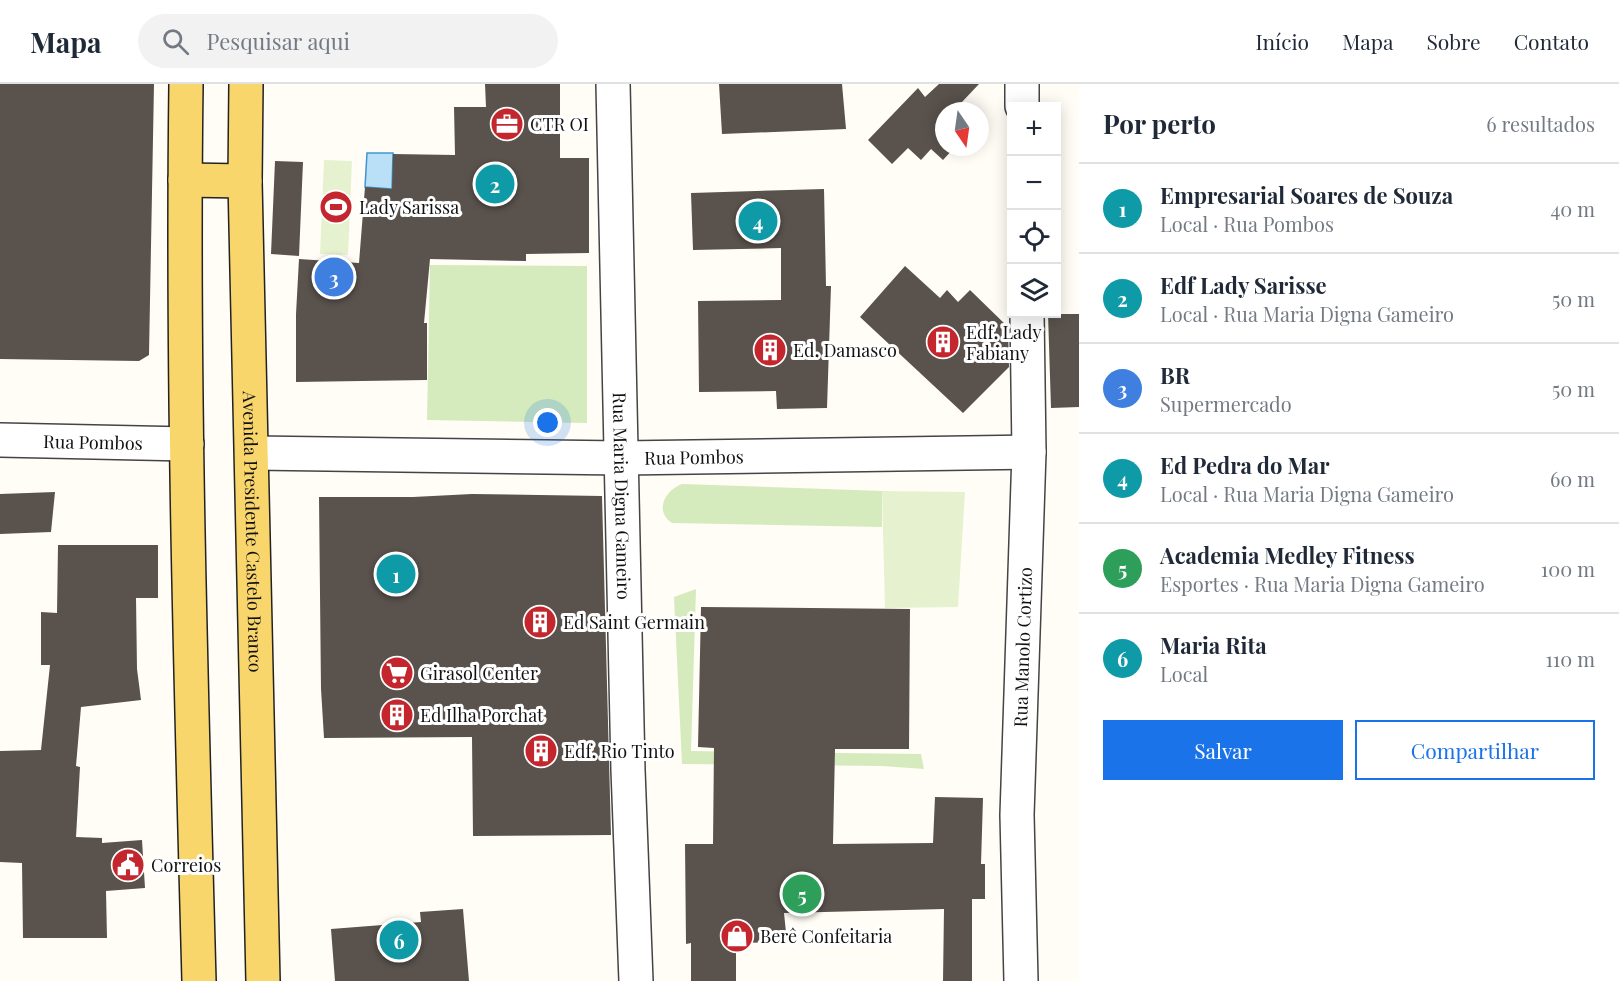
<!DOCTYPE html>
<html lang="pt">
<meta charset="utf-8">
<style>
:root{--surface:#fff;--page:#f2f2f3;--text:#1f2937;--muted:#747a83;--line:#e0e1e3;--accent:#1a73e8}
body{margin:0;font-family:"Playfair Display",serif;background:var(--page);color:var(--text)}
.controls{position:absolute;right:18px;top:18px;display:grid;overflow:hidden;border-radius:0px;box-shadow:0 3px 15px #0003}
.controls button{width:54px;height:54px;display:grid;place-items:center;padding:0;border:0;border-bottom:2px solid var(--line);background:var(--surface);color:var(--text);font:30px sans-serif}
.compass{position:absolute;left:935px;top:18px;width:54px;height:54px;border-radius:50%;background:var(--surface);box-shadow:0 3px 15px #0003;rotate:167deg}
.you{position:absolute;left:548px;top:339px;width:21px;height:21px;margin:-15px;border:4px solid #fff;border-radius:50%;background:#1a73e8;box-shadow:0 0 0 9px #1a73e833}
.badge{display:grid;place-items:center;width:39px;height:39px;border-radius:50%;background:var(--accent);color:#fff;font-size:20px;font-weight:700}
.pin{position:absolute;translate:-50% -50%;border:3px solid #fff;box-shadow:0 2px 6px #0006}
.list{margin:0;padding:0;list-style:none}
h2{display:flex;justify-content:space-between;align-items:center;height:78px;margin:0;padding:0 24px;font-size:26px}
h2 small{font-size:20px;font-weight:400;color:var(--muted)}
.list li{display:grid;grid-template-columns:39px 1fr auto;gap:18px;align-items:center;box-sizing:border-box;height:90px;padding:0 24px;border-top:2px solid var(--line)}
.list b{display:block;font-size:22px;white-space:nowrap}
.list p{margin:0;font-size:20px;white-space:nowrap;color:var(--muted)}
.list em{font-size:20px;font-style:normal;color:var(--muted)}
.actions{display:flex;gap:12px;padding:18px 24px}
.actions a{flex:1;padding:14px 0;border:2px solid var(--accent);border-radius:0px;text-align:center;font-size:21px;color:var(--accent)}
.actions .main{background:var(--accent);color:#fff}
.icon{flex:none;width:33px;height:33px;fill:none;stroke:currentColor;stroke-width:2;stroke-linecap:round;stroke-linejoin:round}
.map{position:relative;flex:none;width:1079px;height:897px;overflow:hidden}
header{display:flex;align-items:center;gap:36px;box-sizing:border-box;height:84px;padding:0 30px;background:var(--surface);border-bottom:2px solid var(--line)}
header strong{font-size:28px}
nav{display:flex;gap:33px;margin-inline-start:auto;font-size:21px}
.search{width:420px;height:54px;background:var(--page);display:flex;align-items:center;gap:15px;box-sizing:border-box;padding:0 21px;border-radius:33px;color:var(--muted);font-size:22px}
main{display:flex}
aside{flex:1;background:var(--surface)}
.map>svg:first-child{display:block}
.green{fill:#d5ebbd}
.pitch{fill:#e6f2cf}
.water{fill:#b9e0f7;stroke:#3f96cf;stroke-width:1.5}
.building{fill:#5a524d}
.lines{fill:none;stroke-linecap:round;stroke-linejoin:round}
.street-casing{stroke:#444;stroke-width:36}
.primary-casing{stroke:#222;stroke-width:36}
.street{stroke:#fff;stroke-width:33}
.primary{stroke:#f9d66b;stroke-width:33}
.labels{text-anchor:middle;dominant-baseline:central;stroke-width:6;stroke-linejoin:round;paint-order:stroke}
.poi-label{font-size:18px;fill:#111;stroke:#fff;text-anchor:start}
.street-label{font-size:18px;fill:#111;stroke:#fff}
</style>
<header>
<strong>Mapa</strong>
<div class="search"><svg class="icon" aria-label="search" viewBox="0 0 24 24"><circle cx="10" cy="10" r="6"/><path d="M15 15l6 6"/></svg>Pesquisar aqui</div>
<nav><a>Início</a><a>Mapa</a><a>Sobre</a><a>Contato</a></nav>
</header>
<main>
<div class="map">
<svg width="1079" height="897" viewBox="0 0 1079 897">
<rect width="100%" height="100%" fill="#fffdf5"/>
<path class="green" d="M430 181 587 182V339L427 336Z
M682 400 882 407V443L672 439C654 427 665 406 682 400Z
M696 505 691 667 921 670 924 685 882 682 682 680 674 513Z"/>
<path class="pitch" d="M324 76 352 77 348 171 320 170Z
M882 407 965 408 958 523 885 524Z"/>
<path class="water" d="M367 69H393L392 105 365 103Z"/>
<path class="building" d="M0 0H154L149 271 139 277 0 275Z
M485 0H560V74H589V169L526 170V177L430 175 424 239H427V296L296 298V230L299 175 359 179 365 103 392 105 393 70 455 71 454 23H486Z
M719 0H842L846 45 722 50Z
M939 0H979L962 18 970 27H944V63H955L943 76 931 65 921 76 908 64 892 80 868 56 918 4 925 13Z
M275 77 303 78 299 172 271 170Z
M824 105 826 202H831L827 324 777 325 776 307 699 308 698 217 781 216V164L693 166 691 109Z
M905 182 940 214 947 206 958 218 970 206 1008 243 1009 283 963 329 860 233Z
M1048 230H1079V323L1051 324Z
M55 408 51 448 0 450V410Z
M472 410 602 412 611 751 473 752 472 653 324 654 321 605 319 413H413Z
M58 461H158V514H136L137 585 141 616 81 623 76 682 80 683 76 753 102 754V759L142 756 145 804 106 807 107 854H23L22 779 0 778V667L41 666 50 581H41V528L57 529Z
M701 523 910 525 909 665H835L833 760 933 759 935 713 983 714 981 780H985V815H972V897H943L944 825 784 829 787 858 736 859V897H691V859L686 860 685 760H713L714 664 698 663Z
M463 825 469 897H335L331 845 421 838 420 828Z"/>
<g class="lines">
<g class="street-casing">
<g id="street">
<path id="s1" d="M613 0 628 686 636 897"/>
<path d="M1022 0V22"/>
<path id="s2" d="M0 356 187 360"/>
<path id="s3" d="M252 369 622 374 1029 368"/>
<path id="s4" d="M1021 897 1017 731 1029 368 1027 230"/>
</g>
</g>
<g class="primary-casing">
<g id="primary">
<path d="M186 0C182 299 191 598 199 897"/>
<path id="s5" d="M246 0 245 97 263 897"/>
<path d="M185 96 245 97"/>
</g>
</g>
<use href="#street" class="street"/>
<use href="#primary" class="primary"/>
</g>
<defs>
<g id="office-disc" transform="scale(1.725)"><circle r="9.5" fill="#c4262e" stroke="#fff"/><path d="M-6-3h4V-5.5h4V-3h4V5H-6ZM-1-4.5V-3h2v-1.5ZM-6 0V1H6V0Z" fill="#fff"/></g>
<g id="stadium-disc" transform="scale(1.725)"><circle r="9.5" fill="#c4262e" stroke="#fff"/><path d="M0-5a6.5 5 0 1 0 0 10a6.5 5 0 1 0 0-10ZM-3.5-1.8h7v3.6h-7Z" fill="#fff"/></g>
<g id="building-disc" transform="scale(1.725)"><circle r="9.5" fill="#c4262e" stroke="#fff"/><path d="M-4-6H4V6H1V3H-1V6H-4ZM-2.5-4.3h1.7v1.8h-1.7ZM.8-4.3h1.7v1.8H.8ZM-2.5-1h1.7V.8h-1.7ZM.8-1h1.7V.8H.8Z" fill="#fff"/></g>
<g id="supermarket-disc" transform="scale(1.725)"><circle r="9.5" fill="#c4262e" stroke="#fff"/><path d="M-6-5.5h2.5l.6 2H6L4.5 2H-2.5L-4.4-4H-6ZM-1.5 3.2a1.3 1.3 0 1 0 .1 0ZM3 3.2a1.3 1.3 0 1 0 .1 0Z" fill="#fff"/></g>
<g id="civic-disc" transform="scale(1.725)"><circle r="9.5" fill="#c4262e" stroke="#fff"/><path d="M-.6-6.5H3V-4.5H.6V-3L4-1V1h2V6H-6V1h2V-1L-.6-3ZM-1.2 2.5V6h2.4V2.5Z" fill="#fff"/></g>
<g id="shop-disc" transform="scale(1.725)"><circle r="9.5" fill="#c4262e" stroke="#fff"/><path d="M-5-2.5h2.3a2.7 3.5 0 0 1 5.4 0H5L5.5 6h-11ZM-1.5-2.5h3a1.5 2.3 0 0 0-3 0Z" fill="#fff"/></g>
</defs>
<g fill-rule="evenodd">
<use href="#office-disc" x="507" y="40"/>
<use href="#stadium-disc" x="336" y="123"/>
<use href="#building-disc" x="943" y="258"/>
<use href="#building-disc" x="770" y="266"/>
<use href="#building-disc" x="540" y="538"/>
<use href="#supermarket-disc" x="397" y="589"/>
<use href="#building-disc" x="397" y="631"/>
<use href="#building-disc" x="541" y="667"/>
<use href="#civic-disc" x="128" y="781"/>
<use href="#shop-disc" x="737" y="852"/>
</g>
<g class="labels">
<g class="poi-label">
<text x="530" y="40">CTR OI</text>
<text x="359" y="123">Lady Sarissa</text>
<text x="966" y="248">Edf. Lady<tspan x="966" dy="21">Fabiany</tspan></text>
<text x="793" y="266">Ed. Damasco</text>
<text x="563" y="538">Ed Saint Germain</text>
<text x="420" y="589">Girasol Center</text>
<text x="420" y="631">Ed Ilha Porchat</text>
<text x="564" y="667">Edf. Rio Tinto</text>
<text x="151" y="781">Correios</text>
<text x="760" y="852">Berê Confeitaria</text>
</g>
<g class="street-label">
<text stroke="none"><textPath href="#s2" startOffset="93">Rua Pombos</textPath></text>
<text stroke="none"><textPath href="#s3" startOffset="442">Rua Pombos</textPath></text>
<text stroke="none"><textPath href="#s1" startOffset="412">Rua Maria Digna Gameiro</textPath></text>
<text stroke="none"><textPath href="#s5" startOffset="448">Avenida Presidente Castelo Branco</textPath></text>
<text stroke="none"><textPath href="#s4" startOffset="334">Rua Manolo Cortizo</textPath></text>
</g>
</g>
</svg>
<div class="controls">
<button>+</button>
<button>−</button>
<button><svg class="icon" aria-label="locate" viewBox="0 0 24 24"><circle cx="12" cy="12" r="6"/><path d="M12 2v4M12 18v4M2 12h4M18 12h4"/></svg></button>
<button><svg class="icon" aria-label="layers" viewBox="0 0 24 24"><path d="M12 4l9 5-9 5-9-5zM3 14l9 5 9-5"/></svg></button>
</div>
<svg class="compass" viewBox="-18 -18 36 36"><path d="M0-13l5 13h-10z" fill="#e53935"/><path d="M0 13l5-13h-10z" fill="#747a83"/></svg>
<div class="you"></div>
<div class="pin badge" style="left:396px;top:490px;background:#0f9aa8">1</div>
<div class="pin badge" style="left:495px;top:100px;background:#0f9aa8">2</div>
<div class="pin badge" style="left:334px;top:193px;background:#3f7fe0">3</div>
<div class="pin badge" style="left:758px;top:137px;background:#0f9aa8">4</div>
<div class="pin badge" style="left:802px;top:810px;background:#2e9e5b">5</div>
<div class="pin badge" style="left:399px;top:856px;background:#0f9aa8">6</div>
</div>
<aside>
<h2>Por perto<small>6 resultados</small></h2>
<ul class="list">
<li><span class="badge" style="background:#0f9aa8">1</span><div><b>Empresarial Soares de Souza</b><p>Local · Rua Pombos</p></div><em>40 m</em></li>
<li><span class="badge" style="background:#0f9aa8">2</span><div><b>Edf Lady Sarisse</b><p>Local · Rua Maria Digna Gameiro</p></div><em>50 m</em></li>
<li><span class="badge" style="background:#3f7fe0">3</span><div><b>BR</b><p>Supermercado</p></div><em>50 m</em></li>
<li><span class="badge" style="background:#0f9aa8">4</span><div><b>Ed Pedra do Mar</b><p>Local · Rua Maria Digna Gameiro</p></div><em>60 m</em></li>
<li><span class="badge" style="background:#2e9e5b">5</span><div><b>Academia Medley Fitness</b><p>Esportes · Rua Maria Digna Gameiro</p></div><em>100 m</em></li>
<li><span class="badge" style="background:#0f9aa8">6</span><div><b>Maria Rita</b><p>Local</p></div><em>110 m</em></li>
</ul>
<div class="actions"><a class="main">Salvar</a><a>Compartilhar</a></div>
</aside>
</main>
